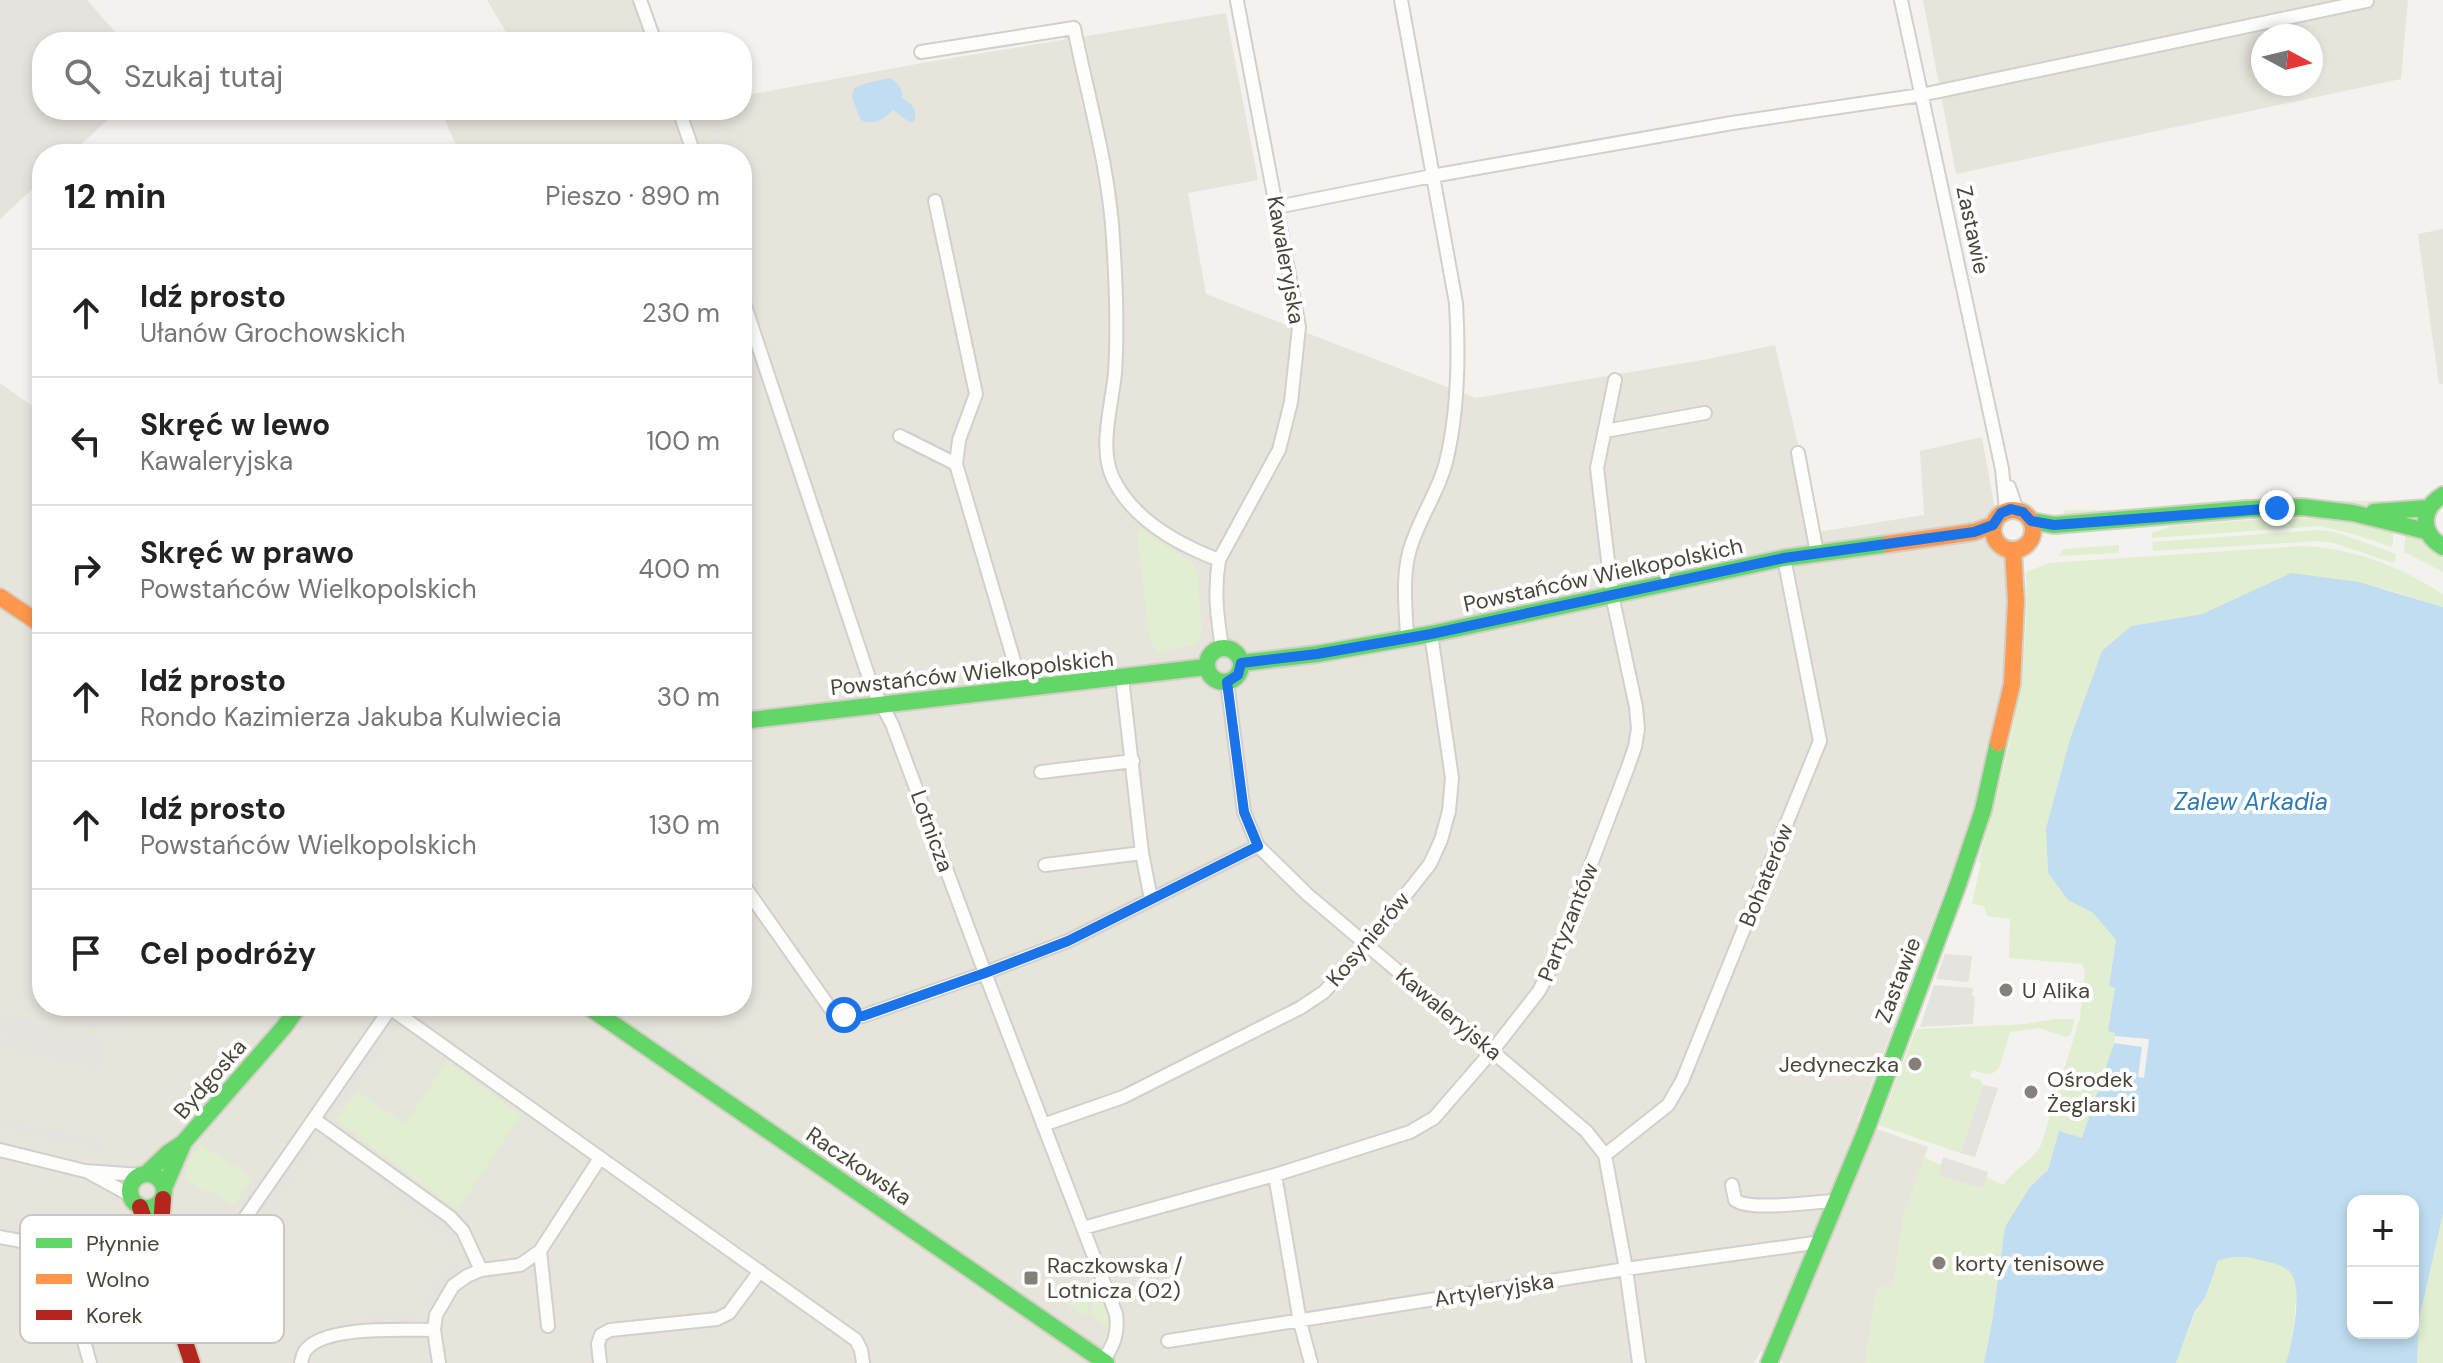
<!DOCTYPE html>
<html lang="pl">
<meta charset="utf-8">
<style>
:root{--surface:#fff;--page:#f2f2f2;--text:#222;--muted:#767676;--line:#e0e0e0}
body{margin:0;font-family:"DM Sans",sans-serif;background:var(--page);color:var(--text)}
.controls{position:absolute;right:24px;bottom:24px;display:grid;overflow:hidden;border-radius:16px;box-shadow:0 4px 12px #0003}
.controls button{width:72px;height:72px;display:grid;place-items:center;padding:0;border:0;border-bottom:2px solid var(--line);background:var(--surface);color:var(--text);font:40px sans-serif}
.compass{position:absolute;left:2251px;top:24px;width:72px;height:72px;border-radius:50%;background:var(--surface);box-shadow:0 4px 12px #0003;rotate:97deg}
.stop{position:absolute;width:24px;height:24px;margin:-18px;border:6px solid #1a73e8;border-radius:50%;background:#fff}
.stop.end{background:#1a73e8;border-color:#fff;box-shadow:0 2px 8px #0008}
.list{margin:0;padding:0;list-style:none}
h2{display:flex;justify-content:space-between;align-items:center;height:104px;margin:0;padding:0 32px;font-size:34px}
h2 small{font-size:26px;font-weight:400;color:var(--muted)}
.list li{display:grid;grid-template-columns:52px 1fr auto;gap:24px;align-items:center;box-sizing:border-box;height:128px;padding:0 32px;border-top:2px solid var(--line)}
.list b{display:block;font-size:30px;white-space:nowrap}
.list p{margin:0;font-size:26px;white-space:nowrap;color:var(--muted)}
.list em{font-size:26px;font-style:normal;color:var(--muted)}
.icon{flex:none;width:44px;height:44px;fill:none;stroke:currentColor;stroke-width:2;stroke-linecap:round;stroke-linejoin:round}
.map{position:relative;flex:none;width:2443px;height:1363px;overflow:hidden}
.search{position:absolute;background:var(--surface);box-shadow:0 4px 12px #0003;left:32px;top:32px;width:720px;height:88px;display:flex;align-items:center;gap:20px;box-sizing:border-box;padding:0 28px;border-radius:32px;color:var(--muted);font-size:30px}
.panel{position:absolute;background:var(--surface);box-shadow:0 4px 12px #0003;left:32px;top:144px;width:720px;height:872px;border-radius:32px}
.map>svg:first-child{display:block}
.residential{fill:#e7e4dc;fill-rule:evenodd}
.industrial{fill:#e6e2de}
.green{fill:#e1eecf}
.parking{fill:#e6e3df}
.water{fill:#c0ddf1;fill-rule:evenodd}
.pier{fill:#f4f2ee}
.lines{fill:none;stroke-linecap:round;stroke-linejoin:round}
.street-casing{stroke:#d2d0cb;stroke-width:16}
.fast-casing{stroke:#d3cfc5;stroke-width:20}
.slow-casing{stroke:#d3cfc5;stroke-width:20}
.jam-casing{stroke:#d3cfc5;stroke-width:20}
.street{stroke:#fdfdfc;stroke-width:12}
.fast{stroke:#63d668;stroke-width:16}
.slow{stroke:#ff974d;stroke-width:16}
.jam{stroke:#b3261e;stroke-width:16}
.route{stroke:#1a73e8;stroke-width:10}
.poi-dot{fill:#868178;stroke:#fff;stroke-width:3}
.labels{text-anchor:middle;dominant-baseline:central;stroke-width:8;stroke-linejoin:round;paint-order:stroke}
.street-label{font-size:22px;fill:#4b4439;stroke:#fff}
.poi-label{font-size:22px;fill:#4b4439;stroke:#fff;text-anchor:start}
.water-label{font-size:24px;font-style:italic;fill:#2e7ab2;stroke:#fff}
.key{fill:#fff;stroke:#c9c7c4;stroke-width:2}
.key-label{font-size:22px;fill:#4b4439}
</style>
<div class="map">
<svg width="2443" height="1363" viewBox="0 0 2443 1363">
<rect width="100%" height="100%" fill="#f4f2ee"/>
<path class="residential" d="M487 0H639L652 42H502L509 37Z
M1923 0H2408L2401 79 1956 174ZM2263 36H2311V84H2263Z
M1226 13 1258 180 1188 193 1206 294 1476 398 1708 359 1775 345 1818 532 1924 515 1920 451 1982 437 2005 565 2008 629 2005 677 1974 813 1857 1122 1928 1147 1904 1216 1893 1287H1877L1865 1363H1784L1761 1351 1754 1363H0V383L42 413V1006H742V154H460L442 114 444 110H742V96L922 63Z
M2443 229V384H2439L2418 234Z"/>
<path class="industrial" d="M0 0H87L124 42H42V110H118L71 154H42V180L0 219Z"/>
<path class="green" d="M2270 500 2393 501 2396 507 2291 503 2135 513 2063 514 2064 511 2068 510H2137Z
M2275 518 2321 519 2394 528 2392 547 2353 534 2320 526 2152 538V533L2172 526Z
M1141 529 1192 563 1197 575 1202 632 1195 645 1158 652 1150 642 1137 532Z
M2406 529 2413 531 2443 553V572L2404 552Z
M2319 530 2335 532 2396 554 2395 561 2393 563 2334 543 2317 541 2153 551 2152 542Z
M2119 545V553L2058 556 2064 549Z
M2301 546C2351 547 2401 567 2443 594V607L2386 589 2291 573 2202 614 2131 626 2102 651 2070 739 2046 828 2048 873 2068 900 2093 913 2116 940 2109 985 2115 988 2109 1030 2116 1032 2114 1043 2082 1139 2059 1132 2048 1170 2030 1187 1993 1317 1984 1363H1865L1877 1287H1893L1904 1216 1924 1157 1941 1165 1938 1175 1982 1189 1986 1177 2003 1185C2014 1169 2032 1161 2041 1145L2080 1018 2085 971 2082 964 2009 958 2010 919 1987 916 1984 906 1972 904 1981 863 1978 862C2006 766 2031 673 2026 572L2049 563Z
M2056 1019H2074L2071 1035 2066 1037 2039 1028 2010 1032 1999 1068 1993 1073 1986 1074 1972 1070 1970 1077 1980 1080 1983 1085 1960 1153 1879 1125 1916 1029 2026 1024Z
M447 1061 521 1115 457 1210 336 1120 357 1091 405 1124Z
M201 1144 253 1178 234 1205 213 1191 204 1192 186 1178 188 1162Z
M2443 1214V1363H2417L2419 1320Z
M2227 1257C2243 1257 2284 1259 2293 1275 2299 1286 2295 1301 2295 1313 2293 1331 2292 1346 2286 1363H2176L2196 1311 2205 1298 2218 1261Z
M1090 1275 1110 1318 1111 1332 1092 1316Z
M1083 1284 1087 1285 1088 1313 1083 1316 1055 1295Z"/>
<path class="parking" d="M1945 954 1972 956 1969 980 1966 982 1936 979Z
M1934 985 1973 988 1972 996 1975 997 1973 1024 1920 1027Z
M59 1006H109L121 1014 113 1026 101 1018 93 1029Z
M587 1006H619L738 1088 727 1103Z
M0 1015 100 1037 96 1053 101 1054 98 1067 5 1047 8 1033 0 1031Z
M377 1038 384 1043 339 1109 331 1104Z
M1983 1085 1998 1088 1975 1157 1960 1153Z
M0 1120 102 1142 101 1149 0 1127Z
M307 1140 314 1145 258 1227 250 1221Z
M1943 1157 1988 1172 1983 1189 1938 1175Z
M374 1166 456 1230 464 1244 455 1248 445 1234 369 1174Z
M458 1264 463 1272 447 1285 433 1310 424 1307 436 1283Z
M413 1314 414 1323 340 1329 339 1321Z"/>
<path class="water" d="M890 78C898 84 903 87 902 98 912 104 918 109 914 121L909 122 893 110C885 119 873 126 861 120L852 98 854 88 867 83Z
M2291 573 2359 582 2443 607V1214L2419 1320 2417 1363H2286C2292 1345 2304 1286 2290 1272 2282 1264 2271 1263 2261 1260 2247 1257 2232 1255 2218 1261L2205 1298 2195 1311 2176 1363H1984L1993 1317 2005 1227 2030 1187 2048 1170 2059 1131 2082 1138 2114 1043 2115 1033 2108 1031 2115 988 2109 986 2116 940 2093 913 2068 900 2048 873 2046 828 2070 739 2102 651 2131 626 2202 614ZM2353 1201H2413V1333H2353Z"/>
<path class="pier" d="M2115 1036 2149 1039 2144 1078 2138 1077 2142 1047 2114 1043Z"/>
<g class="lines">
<g class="street-casing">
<path id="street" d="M640 0 655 42
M1401 0 1456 303C1459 353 1458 413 1446 462 1438 494 1416 523 1409 553 1402 580 1406 610 1407 638
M1901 0 2002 469 2006 510
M921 52 1074 28C1088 98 1109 167 1113 238 1116 283 1118 329 1115 373 1112 404 1099 446 1112 476 1131 519 1177 544 1219 560
M679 110 694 154
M935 201 976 394 959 440 956 464 1022 688
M1277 207 1432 176 1732 123 1921 95 2367 1
M742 297 872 687 892 724 985 973 1116 1314C1119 1335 1113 1346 1102 1363
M1605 431 1705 413
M900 436 956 464
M1798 453 1817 553
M2009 487 2017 510
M1222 647C1217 617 1214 591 1219 560L1279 450 1291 402 1299 327 1237 1
M1122 678 1142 853 1151 899
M1227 682 1244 812 1258 846 1307 894 1586 1131 1605 1155 1626 1269 1639 1363
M1041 772 1133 761
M1045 865 1142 853
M742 883 830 1008C840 1016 850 1018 863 1016L985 973 1068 941 1258 846
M387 1006 856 1340 861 1350 863 1363
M314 1119 450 1217 463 1231 481 1270
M1043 1125 1123 1097 1300 1008 1324 992 1366 945 1430 864 1441 840 1449 811 1452 778 1431 634
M0 1150 85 1171 141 1175
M1605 1155 1668 1105 1682 1081 1820 741 1784 558
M88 1172 130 1195
M1275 1175 1300 1322 1311 1363
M1732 1185 1735 1200C1751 1212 1814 1201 1838 1201
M1083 1228 1275 1175 1410 1132 1434 1118 1493 1050 1539 991 1553 964 1628 767 1635 747 1638 729 1636 707 1612 595 1597 468 1615 380
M0 1237C14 1240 29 1241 42 1249 68 1266 81 1333 90 1363
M540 1251 548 1326
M271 1258C254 1247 241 1241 245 1218L390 1009
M1168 1341 1626 1269 1821 1242
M301 1363C302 1359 303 1354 305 1351 323 1325 405 1330 434 1330
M439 1363 434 1330 436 1315 453 1286 467 1276 481 1270 520 1265 540 1251 600 1158
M600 1363 598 1344 601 1335 610 1330 717 1319 729 1313 760 1271"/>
</g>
<g class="fast-casing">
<path id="fast" d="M2443 495C2420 509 2420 533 2443 547
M2374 512 2428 508
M2031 521 2054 525 2247 509 2302 507 2353 513 2426 531
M1207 665a17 17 0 1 1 34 0a17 17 0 1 1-34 0Z
M1241 663 1317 654 1431 634 1784 558 1888 544
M742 721 1206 667
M587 1006 1106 1363
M130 1191a17 17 0 1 1 34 0a17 17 0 1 1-34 0Z
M146 1174 168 1153 183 1143 284 1027 299 1006
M164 1188 183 1144
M1769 1363 1866 1130 1957 887 1983 810 1998 743"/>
</g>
<g class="slow-casing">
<path id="slow" d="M1993 530a20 20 0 1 1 40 0a20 20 0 1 1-40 0Z
M1888 544 1974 532 1993 525
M0 597 42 625
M1998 743 2012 684 2016 601 2013 550"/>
</g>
<g class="jam-casing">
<path id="jam" d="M140 1207 192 1363
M159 1252 163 1199"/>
</g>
<use href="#street" class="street"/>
<use href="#fast" class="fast"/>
<use href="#slow" class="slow"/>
<use href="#jam" class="jam"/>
</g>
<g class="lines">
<path class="route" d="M844 1015 852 1017 863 1016 985 973 1068 941 1258 846 1244 812 1227 682 1238 675 1241 663 1317 654 1431 634 1784 558 1974 532 1993 525 2001 513 2011 509 2023 512 2031 521 2054 525 2277 508"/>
</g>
<g class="poi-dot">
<circle cx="2006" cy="990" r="8"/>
<circle cx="1915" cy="1064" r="8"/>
<circle cx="2031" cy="1092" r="8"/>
<circle cx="1939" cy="1263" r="8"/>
<rect x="1023" y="1270" width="16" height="16" rx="4"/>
</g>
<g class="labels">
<g class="street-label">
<text transform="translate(1973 230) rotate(78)">Zastawie</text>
<text transform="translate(1286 260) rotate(80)">Kawaleryjska</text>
<text transform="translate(1603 575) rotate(-12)">Powstańców Wielkopolskich</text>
<text transform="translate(972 673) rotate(-6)">Powstańców Wielkopolskich</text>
<text transform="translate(932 831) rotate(70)">Lotnicza</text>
<text transform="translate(1766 875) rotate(-68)">Bohaterów</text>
<text transform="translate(1568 922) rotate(-68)">Partyzantów</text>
<text transform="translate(1368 939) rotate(-50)">Kosynierów</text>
<text transform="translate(1898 980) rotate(-69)">Zastawie</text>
<text transform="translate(1449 1014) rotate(40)">Kawaleryjska</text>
<text transform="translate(210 1079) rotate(-49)">Bydgoska</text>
<text transform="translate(859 1166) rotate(34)">Raczkowska</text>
<text transform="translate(1494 1290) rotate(-9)">Artyleryjska</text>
</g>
<g class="poi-label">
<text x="2022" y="990">U Alika</text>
<text x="1899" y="1064" text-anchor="end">Jedyneczka</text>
<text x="2047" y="1079">Ośrodek<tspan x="2047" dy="25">Żeglarski</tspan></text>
<text x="1955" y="1263">korty tenisowe</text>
<text x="1047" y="1265">Raczkowska /<tspan x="1047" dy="25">Lotnicza (02)</tspan></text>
</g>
<g class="water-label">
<text x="2251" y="801">Zalew Arkadia</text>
</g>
</g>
<rect x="20" y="1215" width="264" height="128" rx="12" class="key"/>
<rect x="36" y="1238" width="36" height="10" fill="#63d668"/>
<rect x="36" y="1274" width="36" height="10" fill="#ff974d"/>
<rect x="36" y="1310" width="36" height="10" fill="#b3261e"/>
<g class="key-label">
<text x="86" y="1251">Płynnie</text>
<text x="86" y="1287">Wolno</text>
<text x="86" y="1323">Korek</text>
</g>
</svg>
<div class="controls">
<button>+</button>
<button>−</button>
</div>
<svg class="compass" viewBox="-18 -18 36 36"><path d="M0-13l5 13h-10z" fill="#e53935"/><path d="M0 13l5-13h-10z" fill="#767676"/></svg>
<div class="stop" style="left:844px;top:1015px"></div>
<div class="stop end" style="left:2277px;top:508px"></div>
<div class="search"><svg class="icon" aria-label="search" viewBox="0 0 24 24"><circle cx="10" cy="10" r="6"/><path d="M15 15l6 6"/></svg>Szukaj tutaj</div>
<section class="panel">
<h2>12 min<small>Pieszo · 890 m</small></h2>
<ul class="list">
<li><svg class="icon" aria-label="ahead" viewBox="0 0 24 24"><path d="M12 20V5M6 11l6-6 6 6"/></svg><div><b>Idź prosto</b><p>Ułanów Grochowskich</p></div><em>230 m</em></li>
<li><svg class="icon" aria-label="left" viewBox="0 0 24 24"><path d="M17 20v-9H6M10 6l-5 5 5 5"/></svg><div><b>Skręć w lewo</b><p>Kawaleryjska</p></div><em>100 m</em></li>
<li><svg class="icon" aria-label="right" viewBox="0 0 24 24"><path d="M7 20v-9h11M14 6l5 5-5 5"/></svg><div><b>Skręć w prawo</b><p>Powstańców Wielkopolskich</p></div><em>400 m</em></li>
<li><svg class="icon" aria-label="ahead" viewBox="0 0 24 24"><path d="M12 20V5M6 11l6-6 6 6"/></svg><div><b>Idź prosto</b><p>Rondo Kazimierza Jakuba Kulwiecia</p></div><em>30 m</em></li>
<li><svg class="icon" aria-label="ahead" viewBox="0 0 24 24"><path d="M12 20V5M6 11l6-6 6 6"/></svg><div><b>Idź prosto</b><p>Powstańców Wielkopolskich</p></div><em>130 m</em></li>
<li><svg class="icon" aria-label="arrive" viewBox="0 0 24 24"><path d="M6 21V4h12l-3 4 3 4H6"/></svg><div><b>Cel podróży</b></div></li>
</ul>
</section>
</div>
